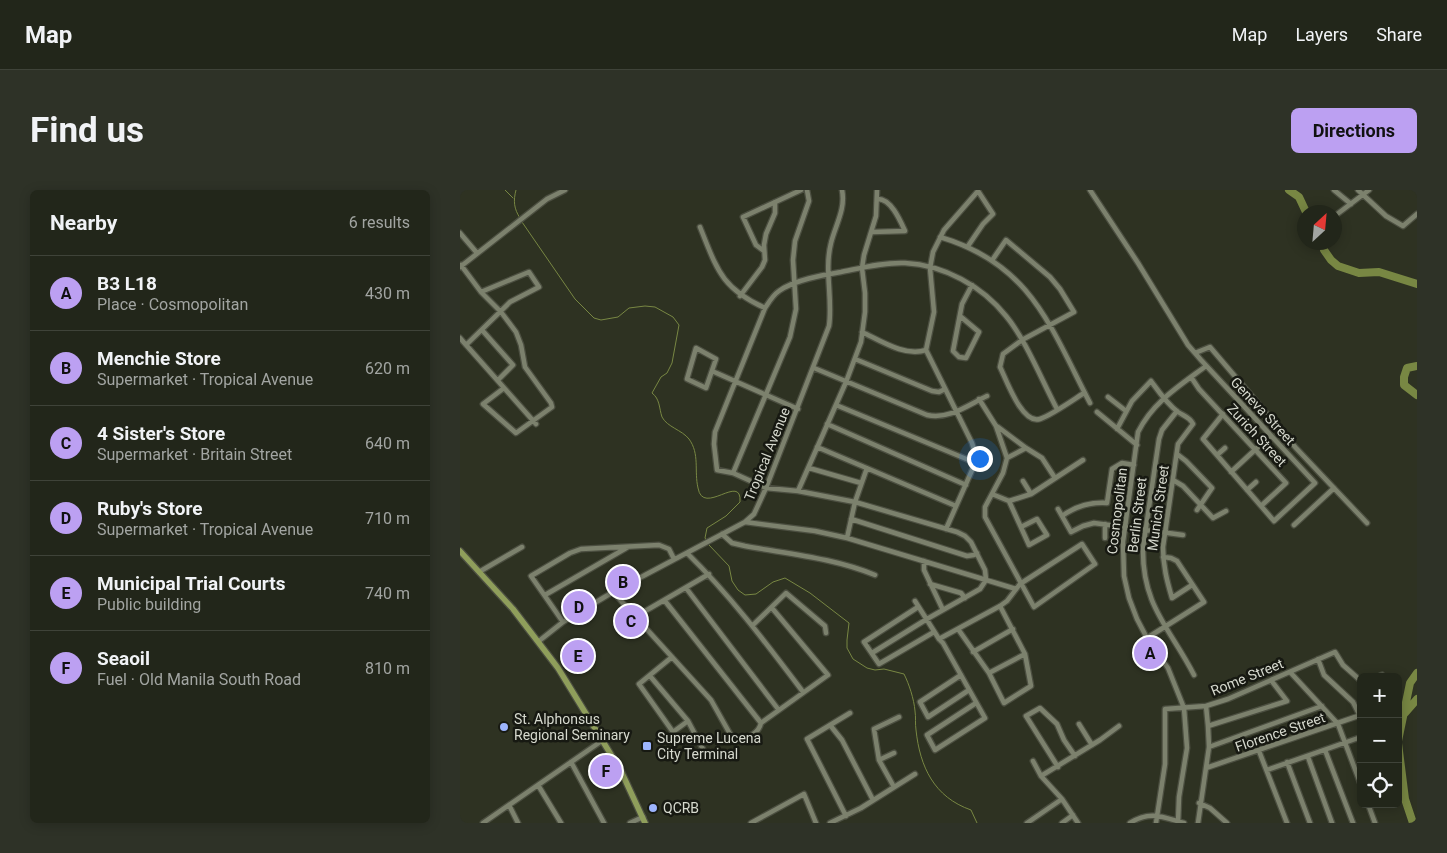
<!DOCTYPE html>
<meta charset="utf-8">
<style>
:root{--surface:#22261a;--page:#2e3227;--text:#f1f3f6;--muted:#a2a5a2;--line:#3f4339;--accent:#bca0f2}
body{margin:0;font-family:Roboto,sans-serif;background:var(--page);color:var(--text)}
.controls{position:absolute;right:15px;bottom:15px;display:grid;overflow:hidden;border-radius:8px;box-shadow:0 2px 12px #0003}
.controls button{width:45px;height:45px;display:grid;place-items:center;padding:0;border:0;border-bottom:1px solid var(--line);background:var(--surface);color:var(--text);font:25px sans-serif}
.compass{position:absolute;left:837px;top:15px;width:45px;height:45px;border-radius:50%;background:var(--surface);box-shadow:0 2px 12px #0003;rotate:26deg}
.you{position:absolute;left:519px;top:268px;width:18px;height:18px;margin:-12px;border:4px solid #fff;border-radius:50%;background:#1a73e8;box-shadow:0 0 0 8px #1a73e833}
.badge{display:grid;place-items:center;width:32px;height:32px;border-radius:50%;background:var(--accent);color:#111;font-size:16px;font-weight:700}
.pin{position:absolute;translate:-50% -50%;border:2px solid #fff;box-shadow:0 1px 5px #0006}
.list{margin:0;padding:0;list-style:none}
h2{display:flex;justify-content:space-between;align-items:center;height:65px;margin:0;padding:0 20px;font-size:21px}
h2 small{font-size:16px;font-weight:400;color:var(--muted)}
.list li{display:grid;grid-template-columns:32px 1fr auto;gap:15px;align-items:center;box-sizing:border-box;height:75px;padding:0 20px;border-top:1px solid var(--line)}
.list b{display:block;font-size:19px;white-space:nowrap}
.list p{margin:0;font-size:16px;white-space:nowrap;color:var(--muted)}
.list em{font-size:16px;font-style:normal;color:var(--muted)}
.icon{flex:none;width:28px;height:28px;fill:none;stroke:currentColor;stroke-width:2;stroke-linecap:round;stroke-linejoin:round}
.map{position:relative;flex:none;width:957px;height:633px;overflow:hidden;border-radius:8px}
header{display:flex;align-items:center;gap:30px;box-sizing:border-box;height:70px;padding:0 25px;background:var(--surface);border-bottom:1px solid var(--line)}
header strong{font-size:24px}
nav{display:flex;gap:28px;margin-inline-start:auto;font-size:18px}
.intro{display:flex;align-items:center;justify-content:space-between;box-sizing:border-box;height:120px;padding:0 30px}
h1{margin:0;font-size:35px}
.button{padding:12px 22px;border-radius:8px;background:var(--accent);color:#111;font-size:18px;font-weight:700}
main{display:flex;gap:30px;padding:0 30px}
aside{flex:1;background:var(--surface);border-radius:8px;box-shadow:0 2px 12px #0003}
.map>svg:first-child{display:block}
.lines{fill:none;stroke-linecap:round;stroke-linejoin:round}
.stream{stroke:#788743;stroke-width:1}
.river{stroke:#788743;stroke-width:8}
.minor-casing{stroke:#4c4f41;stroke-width:7}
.major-casing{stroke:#4c4f41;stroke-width:8}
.minor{stroke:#7c816d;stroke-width:4.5}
.major{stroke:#8f9e5b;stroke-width:5.5}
.poi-dot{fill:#9cb4fd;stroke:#171912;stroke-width:2}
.labels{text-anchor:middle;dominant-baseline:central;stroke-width:5;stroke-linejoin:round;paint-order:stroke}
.street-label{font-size:14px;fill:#d6d9ce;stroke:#171912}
.poi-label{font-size:14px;fill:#d6d9ce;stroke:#171912;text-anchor:start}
</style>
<header>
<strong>Map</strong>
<nav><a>Map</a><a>Layers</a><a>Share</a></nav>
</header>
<div class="intro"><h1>Find us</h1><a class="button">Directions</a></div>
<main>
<aside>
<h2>Nearby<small>6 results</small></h2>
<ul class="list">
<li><span class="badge">A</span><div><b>B3 L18</b><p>Place · Cosmopolitan</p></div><em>430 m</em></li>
<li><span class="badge">B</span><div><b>Menchie Store</b><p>Supermarket · Tropical Avenue</p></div><em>620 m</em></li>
<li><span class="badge">C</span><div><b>4 Sister's Store</b><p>Supermarket · Britain Street</p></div><em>640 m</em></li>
<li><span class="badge">D</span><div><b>Ruby's Store</b><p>Supermarket · Tropical Avenue</p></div><em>710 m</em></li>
<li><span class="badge">E</span><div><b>Municipal Trial Courts</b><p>Public building</p></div><em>740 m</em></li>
<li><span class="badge">F</span><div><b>Seaoil</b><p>Fuel · Old Manila South Road</p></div><em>810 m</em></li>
</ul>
</aside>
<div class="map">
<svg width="957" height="633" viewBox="0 0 957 633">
<rect width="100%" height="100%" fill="#2e3222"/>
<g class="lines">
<path class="stream" d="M45 0 53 8
M56 0C53 11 54 19 60 28
M62 32 115 109 134 128 141 130 158 127 169 118 185 116 195 117 213 127 219 135 212 173 207 183 201 187 192 203C200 209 199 218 202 227 207 237 222 240 229 249 240 264 234 281 238 298 243 327 282 282 280 312L266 326 247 338 245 348 247 351
M249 355 269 376 272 391 278 400 285 405 296 404 313 392 325 388 350 403 389 433 387 450V458L393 469 407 478 415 480 424 479 444 484C449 494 454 509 455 521 456 527 455 534 456 540 460 577 474 607 511 620L517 633"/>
<path class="river" d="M829 0 839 7 846 22
M863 52 864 60 871 70 878 76 899 83 919 82 957 94
M957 176 947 178 944 187V195L957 205
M945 523 957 509
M938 551 950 493 957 483
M938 553 945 609 953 633"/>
<g class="minor-casing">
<path id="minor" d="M630 0 678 73 728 155 741 170 855 293 814 331 743 249 763 224
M874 0 891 14
M898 0 926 26 943 36 957 24
M876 25 909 0
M240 37C257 79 261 98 305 118
M412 42 445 41C440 30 431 9 418 9
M0 43 17 63
M480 47C571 74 590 136 630 213
M304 61 296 55 283 27 341 0
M533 69 546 50 590 87 600 99 614 122 562 150 543 164 540 177C546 189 562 235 580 229 592 225 613 210 624 203
M1 75 21 102 41 122 56 142 61 155 65 177 91 213 92 217 56 243 23 214 44 198
M0 77 87 9 105 0
M280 106 302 77 305 70 304 55 306 44 315 23V12
M500 126 519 142 506 168 499 167 493 161 502 114 512 95
M22 140 53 175 38 190
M402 142C421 151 445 167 466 160
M0 148 76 234
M6 155 50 112 79 97 69 82 21 102
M236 158 256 169 246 198 227 189Z
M735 163 750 157 836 258 907 333
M395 169 472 201 479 202 485 199
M354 178 467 225C489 230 508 215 527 206
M252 181 338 219
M731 187 739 199 826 293 801 316
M648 207 666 221
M376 215 516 273
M717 221 702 240 699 249 683 358C682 416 710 438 734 485
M637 222 677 255
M367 234 506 295
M538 237 566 258 582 268 595 288
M657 239 672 211 691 191C699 202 707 214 718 222 724 226 730 227 733 234L718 254 703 357C703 376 707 391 712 408L732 395
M357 257 496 316
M717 264 726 271 752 298 737 320
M757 265 765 258
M547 268 566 258
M349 278 401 293
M771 282 810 246
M273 283 330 147 336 119 333 70 335 51 349 11 347 0
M713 290 723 296 753 328 766 321
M563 291 571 304
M787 300 796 292
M338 301 386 192 401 152 405 122V103L402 78 404 65 416 26 417 0
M532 304 549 311 569 355 587 345 577 329 561 337
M549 311 571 304 623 270
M598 319 611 342 623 336 634 333 723 345
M602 326C616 316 630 312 647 313L652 279 662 273 674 275
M391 329 507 366 514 365 517 363
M285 332 355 341 387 348 556 399
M834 335 874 298
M486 339 517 269 512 253 466 160 474 122 470 78 473 62 484 40 518 1 533 24 523 34 508 56
M262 344 272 353 285 356C329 364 374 368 415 385
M387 348 395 312 407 278
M645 348V334
M227 363C270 405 306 453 343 502
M464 371V380L483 420
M19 382 62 357
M470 394 501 403 505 408
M226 398 318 519
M153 402 251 510 274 551C285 547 298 546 301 533L368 485 312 418
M85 405 168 357
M205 411 301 533
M455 411 479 449 483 453 525 528 475 560 467 545 516 513
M458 417 404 452 419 474 474 442
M175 427 249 384
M103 432 71 386 110 363 121 359 199 355 209 359 214 369
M293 435 326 403 365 436 366 443
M498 439 529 483 544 513 571 496 565 464 540 416
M687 448 744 412 717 371 711 368 703 367
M479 449 540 416 547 411 560 394 622 354 635 374 574 417 525 327V317L543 283 547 268 536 236 519 209
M79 451 103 432 153 402 285 332 294 324 306 298 369 136C373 109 364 80 371 53 375 36 386 19 382 0
M513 462 553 439
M412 463 467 429 520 399 526 390 525 380 511 352 505 346 497 342 395 312 338 301 306 298 273 283 257 280 254 254 255 242 305 118C309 112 313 105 319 101 334 90 363 85 381 82 401 78 424 72 445 73 484 75 522 96 546 126 566 150 582 191 597 219
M212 467 179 494 213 542 228 531
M858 469 864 485 893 512 900 526
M830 482 878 534 901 595
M529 483 565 464
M501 485 460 512 468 527 509 500
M190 486 228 531 245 563
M918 487 922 485
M619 534 632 555
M370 535 382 550 413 610
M748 536 827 511 811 490
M749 557 862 516
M865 560 893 633
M799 561 827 633
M848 567 872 633
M419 570 434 563
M573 571 581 586
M111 572 144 633
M827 572 850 633
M598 577 566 526 580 518 597 534 604 550 615 566
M746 578 901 525
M807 580 901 547
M78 595 101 633
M434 597 419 570 414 539 439 527
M739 613 750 618 767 633
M908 614 915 633
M49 615 58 633
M386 626 347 549 390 523
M23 633 143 550
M170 633 183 627
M291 633 344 604 356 633
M370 633 401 618 455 584
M567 633 602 609
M602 633 613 625
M618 633 602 609 581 586 640 550 659 536
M670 633C690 620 703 627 724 633
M696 633 705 574V519L746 516 768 509 875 462 883 475 901 491
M718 633 719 607 727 558 724 518 708 478 688 450 677 429 669 408 664 386 663 352 678 242C693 212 719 196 746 176
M738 633 749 557 748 536 746 516"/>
</g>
<g class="major-casing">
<path id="major" d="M0 361 53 419 98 478 161 581 185 633"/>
</g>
<use href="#minor" class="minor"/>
<use href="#major" class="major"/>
</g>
<g class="poi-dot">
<circle cx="44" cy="537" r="5"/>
<rect x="182" y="551" width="10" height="10" rx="2.5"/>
<circle cx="193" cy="618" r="5"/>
</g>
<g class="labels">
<g class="street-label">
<text transform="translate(803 221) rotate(47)">Geneva Street</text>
<text transform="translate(797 245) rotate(47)">Zurich Street</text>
<text transform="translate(307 264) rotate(-68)">Tropical Avenue</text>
<text transform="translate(698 318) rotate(-82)">Munich Street</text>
<text transform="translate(657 321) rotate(-83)">Cosmopolitan</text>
<text transform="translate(677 325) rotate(-83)">Berlin Street</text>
<text transform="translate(787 487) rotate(-22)">Rome Street</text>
<text transform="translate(820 542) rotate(-19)">Florence Street</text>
</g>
<g class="poi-label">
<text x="54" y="529">St. Alphonsus<tspan x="54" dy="16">Regional Seminary</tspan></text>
<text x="197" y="548">Supreme Lucena<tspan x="197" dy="16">City Terminal</tspan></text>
<text x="203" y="618">QCRB</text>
</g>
</g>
</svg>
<div class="controls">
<button>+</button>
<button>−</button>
<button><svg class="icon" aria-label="locate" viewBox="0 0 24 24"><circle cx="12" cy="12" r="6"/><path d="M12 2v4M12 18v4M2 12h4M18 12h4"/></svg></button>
</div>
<svg class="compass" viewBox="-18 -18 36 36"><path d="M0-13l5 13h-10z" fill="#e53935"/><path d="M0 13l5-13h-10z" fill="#a2a5a2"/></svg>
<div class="you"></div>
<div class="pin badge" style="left:690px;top:463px">A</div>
<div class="pin badge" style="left:163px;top:392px">B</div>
<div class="pin badge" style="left:171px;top:431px">C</div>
<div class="pin badge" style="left:119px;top:417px">D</div>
<div class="pin badge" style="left:118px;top:466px">E</div>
<div class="pin badge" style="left:146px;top:581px">F</div>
</div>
</main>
